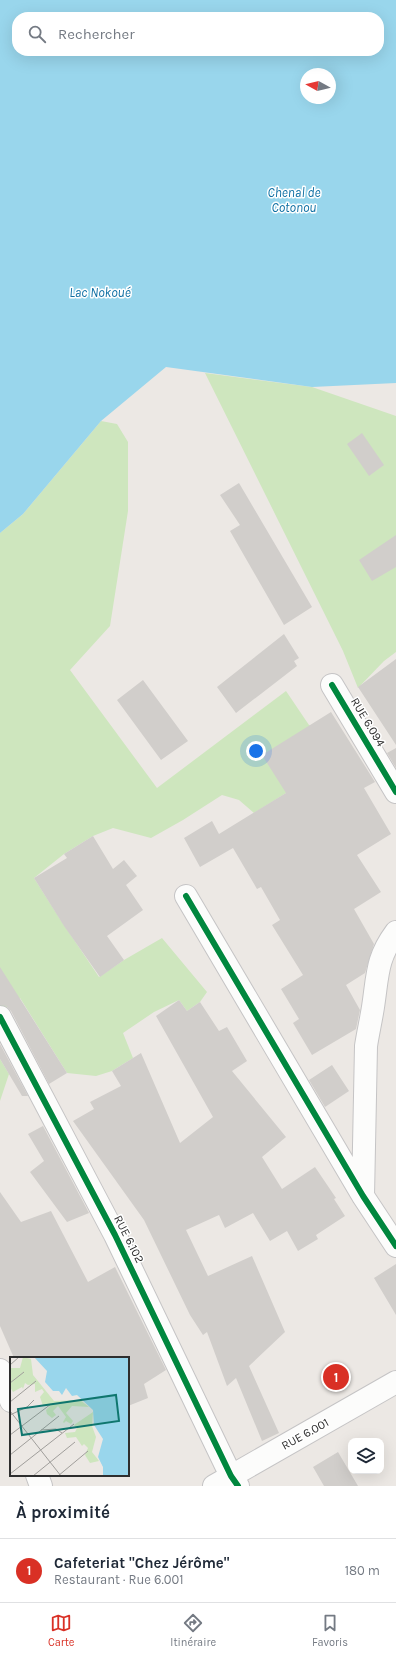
<!DOCTYPE html>
<html lang="fr">
<meta charset="utf-8">
<style>
:root{--surface:#fff;--page:#f2f2f3;--text:#1f2937;--muted:#747a83;--line:#e0e1e3;--accent:#d93025}
body{margin:0;font-family:Karla,sans-serif;background:var(--page);color:var(--text)}
.controls{position:absolute;right:12px;bottom:12px;display:grid;overflow:hidden;border-radius:8px;box-shadow:0 4px 16px #0002}
.controls button{width:36px;height:36px;display:grid;place-items:center;padding:0;border:0;border-bottom:1px solid var(--line);background:var(--surface);color:var(--text);font:20px sans-serif}
.compass{position:absolute;left:300px;top:68px;width:36px;height:36px;border-radius:50%;background:var(--surface);box-shadow:0 4px 16px #0002;rotate:278deg}
.you{position:absolute;left:256px;top:751px;width:14px;height:14px;margin:-10px;border:3px solid #fff;border-radius:50%;background:#1a73e8;box-shadow:0 0 0 6px #1a73e833}
.badge{display:grid;place-items:center;width:26px;height:26px;border-radius:50%;background:var(--accent);color:#fff;font-size:13px;font-weight:700}
.pin{position:absolute;translate:-50% -50%;border:2px solid #fff;box-shadow:0 1px 4px #0006}
.list{margin:0;padding:0;list-style:none}
h2{display:flex;justify-content:space-between;align-items:center;height:52px;margin:0;padding:0 16px;font-size:17px}
h2 small{font-size:13px;font-weight:400;color:var(--muted)}
.list li{display:grid;grid-template-columns:26px 1fr auto;gap:12px;align-items:center;box-sizing:border-box;height:64px;padding:0 16px;border-top:1px solid var(--line)}
.list b{display:block;font-size:15px;white-space:nowrap}
.list p{margin:0;font-size:13px;white-space:nowrap;color:var(--muted)}
.list em{font-size:13px;font-style:normal;color:var(--muted)}
.icon{flex:none;width:22px;height:22px;fill:none;stroke:currentColor;stroke-width:2;stroke-linecap:round;stroke-linejoin:round}
.map{position:relative;flex:none;width:396px;height:1486px;overflow:hidden}
.search{position:absolute;background:var(--surface);box-shadow:0 4px 16px #0002;left:12px;right:12px;top:12px;height:44px;display:flex;align-items:center;gap:10px;box-sizing:border-box;padding:0 14px;border-radius:16px;color:var(--muted);font-size:15px}
.sheet{height:116px;background:var(--surface)}
nav{display:flex;justify-content:space-around;align-items:center;box-sizing:border-box;height:56px;border-top:1px solid var(--line);background:var(--surface);font-size:11px;color:var(--muted)}
nav a{display:grid;justify-items:center;gap:2px}
nav .on{color:var(--accent)}
.map>svg:first-child{display:block}
.green{fill:#cee6be}
.water{fill:#99d6ec;fill-rule:evenodd}
.building{fill:#d1cecb}
.lines{fill:none;stroke-linecap:round;stroke-linejoin:round}
.minor-casing{stroke:#c5c4c5;stroke-width:24}
.minor{stroke:#fcfcfb;stroke-width:22}
.cycleway-casing{stroke:#fff;stroke-width:8}
.cycleway{stroke:#00873e;stroke-width:6}
.labels{text-anchor:middle;dominant-baseline:central;stroke-width:3;stroke-linejoin:round;paint-order:stroke}
.street-label{font-size:12px;fill:#2e2e2e;stroke:#fff}
.water-label{font-size:13px;font-style:italic;fill:#0d6fa3;stroke:#fff}
.inset-road{fill:none;stroke:#a09e9b;stroke-width:1}
.view{fill:#0f766e;fill-opacity:0.15;stroke:#0f766e;stroke-width:2}
.inset-edge{fill:none;stroke:#2e2e2e;stroke-width:2}
</style>
<div class="map">
<svg width="396" height="1486" viewBox="0 0 396 1486">
<rect width="100%" height="100%" fill="#ece8e4"/>
<path class="green" d="M205 373 312 387 396 416V652L384 661 358 688 343 651Z
M101 421 117 424 128 442V511L110 626 70 670 157 788 286 691 309 725 326 733 307 780 254 813 239 800 222 795 183 820 151 838 113 828 93 836 64 854 34 878 60 919 99 977 124 960 162 938 207 992 200 1002 187 1011 179 1000 154 1012 123 1033 133 1058 112 1071 96 1076 67 1073 20 998 0 1012V533L23 514Z
M0 1059 9 1074 0 1101Z"/>
<path class="water" d="M0 0H396V383L312 387 166 367 101 421 23 514 0 533ZM17 17H379V51H17ZM306 74H330V98H306Z"/>
<path class="building" d="M362 433 384 465 369 476 347 444Z
M239 483 312 607 284 625 230 531 240 525 220 495Z
M396 535V567L372 581 359 560Z
M284 634 299 658 294 661 297 666 236 713 217 687Z
M396 659V745L358 687Z
M143 680 188 741 161 760 117 700Z
M331 712 375 782 364 788 391 834 357 855 381 892 354 909 374 944 365 973 346 985 360 1010 356 1029 312 1055 293 1023 299 1019 281 989 303 975 272 925 280 920 261 887 257 889 233 848 200 867 184 838 212 821 219 834 286 793 262 755Z
M396 748V768L387 753Z
M93 836 113 869 124 860 137 876 126 885 143 910 107 936 124 960 100 977 64 926 34 878 67 858 64 854Z
M0 967 67 1073 49 1084 11 1011 6 1006 0 1005Z
M179 1000 187 1011 200 1002 219 1031 227 1027 247 1061 232 1071 286 1137 262 1157 282 1189 315 1167 336 1198 334 1199 345 1216 316 1235 318 1239 298 1251 287 1231 270 1241 253 1213 225 1228 219 1215 186 1230 208 1276 252 1256 285 1332 249 1366 279 1433 262 1441 236 1378 227 1386 207 1332 203 1335 190 1315 144 1220 73 1121 94 1109 90 1102 121 1086 112 1071 141 1053 180 1143 213 1117 156 1016Z
M0 1044 28 1096H22L0 1059Z
M332 1065 349 1091 325 1107 309 1080Z
M43 1126 89 1213 67 1222 30 1172 44 1161 28 1134Z
M0 1192 21 1222 51 1211 88 1282 115 1267 166 1370 144 1384 148 1398 128 1406V1358H14L0 1326Z
M396 1264V1315L374 1278Z
M338 1452 358 1486H324L313 1467Z"/>
<g class="lines">
<g class="minor-casing">
<path id="minor" d="M332 685 396 792
M186 896 363 1196 396 1246
M0 1017 115 1235 231 1476 238 1486
M363 1196 366 1046C368 1033 371 1020 373 1007 378 975 376 959 396 932
M0 1370 11 1401
M37 1475 41 1486
M214 1486 396 1382"/>
</g>
<use href="#minor" class="minor"/>
<g class="cycleway-casing">
<path id="cycleway" d="M332 685 396 792
M186 896 363 1196 396 1246
M0 1017 115 1235 231 1476 238 1486"/>
</g>
<use href="#cycleway" class="cycleway"/>
</g>
<g class="labels">
<g class="street-label">
<text transform="translate(368 722) rotate(59)">RUE 6.094</text>
<text transform="translate(129 1239) rotate(63)">RUE 6.102</text>
<text transform="translate(305 1434) rotate(-29)">RUE 6.001</text>
</g>
<g class="water-label">
<text x="294" y="192">Chenal de<tspan x="294" dy="15">Cotonou</tspan></text>
<text x="100" y="292">Lac Nokoué</text>
</g>
</g>
<g transform="translate(10 1357)">
<rect width="119" height="119" fill="#ece8e4"/>
<path d="M13 0 21 2 23 18 44 44 70 43 79 50 62 49 56 56 63 64 61 67 56 64 54 66 53 65 56 60 48 49 43 54 46 58 42 61 37 57 36 53 40 49H33L30 40 34 35 32 32 25 35V27L18 28 15 26 13 32 12 30 3 35 0 30V11H10ZM83 55 82 69 86 80 82 95 89 104 80 106 75 98 78 91 74 87 72 89 66 80 57 81 55 76 65 75 67 71 64 68Z" fill="#cee6be"/>
<path d="M24 0H119V119H93V110L88 100 93 82 84 68 83 53 67 38 62 39 56 31 52 38 49 34H43L35 25 37 14Z" fill="#99d6ec"/>
<path class="inset-road" d="M0 8 9 0M0 26 14 15M0 45 26 24M0 54 51 119M0 58 17 50 24 43M31 73 46 72 52 76M0 78 41 47M0 98 49 59M0 117 64 67M23 119 65 85M48 119 78 94"/>
<path class="view" d="M106 38 109 64 12 78 8 52Z"/>
<rect width="119" height="119" class="inset-edge"/>
</g>
</svg>
<div class="controls">
<button><svg class="icon" aria-label="layers" viewBox="0 0 24 24"><path d="M12 4l9 5-9 5-9-5zM3 14l9 5 9-5"/></svg></button>
</div>
<svg class="compass" viewBox="-18 -18 36 36"><path d="M0-13l5 13h-10z" fill="#e53935"/><path d="M0 13l5-13h-10z" fill="#747a83"/></svg>
<div class="you"></div>
<div class="pin badge" style="left:336px;top:1377px">1</div>
<div class="search"><svg class="icon" aria-label="search" viewBox="0 0 24 24"><circle cx="10" cy="10" r="6"/><path d="M15 15l6 6"/></svg>Rechercher</div>
</div>
<section class="sheet">
<h2>À proximité<small></small></h2>
<ul class="list">
<li><span class="badge">1</span><div><b>Cafeteriat &quot;Chez Jérôme&quot;</b><p>Restaurant · Rue 6.001</p></div><em>180 m</em></li>
</ul>
</section>
<nav>
<a class="on"><svg class="icon" aria-label="map" viewBox="0 0 24 24"><path d="M3 6l6-2 6 2 6-2v14l-6 2-6-2-6 2zM9 4v14M15 6v14"/></svg>Carte</a>
<a><svg class="icon" aria-label="directions" viewBox="0 0 24 24"><path d="M12 3l9 9-9 9-9-9zM9 14v-3h6M13 9l2 2-2 2"/></svg>Itinéraire</a>
<a><svg class="icon" aria-label="saved" viewBox="0 0 24 24"><path d="M7 4h10v16l-5-4-5 4z"/></svg>Favoris</a>
</nav>
